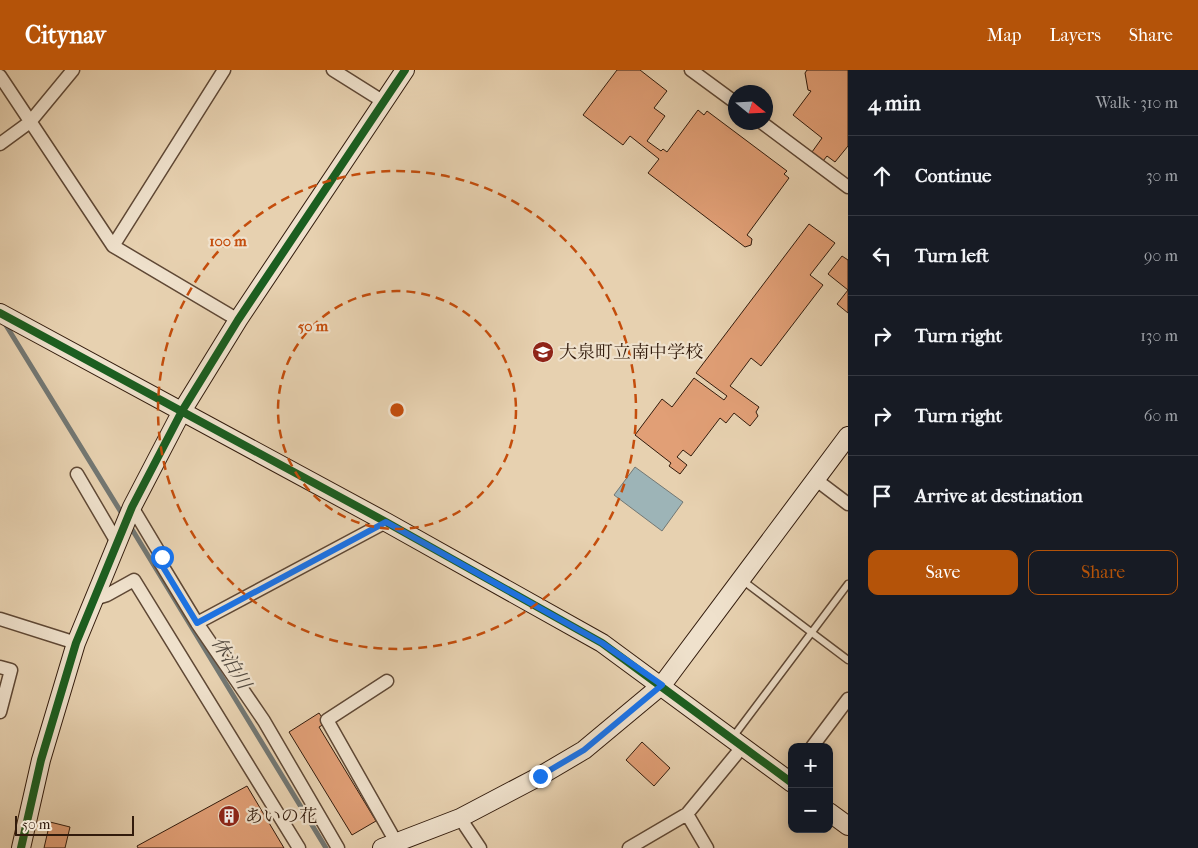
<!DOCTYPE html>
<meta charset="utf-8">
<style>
:root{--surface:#171b24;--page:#20242c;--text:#f1f3f6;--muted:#9ea1a6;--line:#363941;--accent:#b45309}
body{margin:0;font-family:"IM FELL French Canon","Noto Serif JP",serif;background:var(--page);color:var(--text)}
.controls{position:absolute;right:15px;bottom:15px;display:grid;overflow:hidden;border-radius:10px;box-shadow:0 2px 12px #0003}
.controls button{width:45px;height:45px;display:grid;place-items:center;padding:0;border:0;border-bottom:1px solid var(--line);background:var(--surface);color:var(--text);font:25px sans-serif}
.compass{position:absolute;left:728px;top:15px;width:45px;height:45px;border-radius:50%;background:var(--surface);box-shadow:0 2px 12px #0003;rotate:108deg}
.scale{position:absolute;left:15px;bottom:12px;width:119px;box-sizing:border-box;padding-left:5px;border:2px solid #321b0c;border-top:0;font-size:14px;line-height:18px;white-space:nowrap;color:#321b0c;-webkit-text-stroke:4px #efe1cc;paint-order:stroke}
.stop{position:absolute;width:15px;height:15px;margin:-11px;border:4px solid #1a73e8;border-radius:50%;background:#fff}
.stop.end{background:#1a73e8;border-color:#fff;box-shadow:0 1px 5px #0008}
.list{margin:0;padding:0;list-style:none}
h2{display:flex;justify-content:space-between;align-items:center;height:65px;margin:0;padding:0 20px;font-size:21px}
h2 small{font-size:16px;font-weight:400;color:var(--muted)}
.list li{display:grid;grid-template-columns:32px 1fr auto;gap:15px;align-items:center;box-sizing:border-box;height:80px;padding:0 20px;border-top:1px solid var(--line)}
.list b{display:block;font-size:19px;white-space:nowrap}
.list em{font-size:16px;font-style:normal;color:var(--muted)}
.actions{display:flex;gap:10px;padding:15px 20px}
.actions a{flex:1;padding:11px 0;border:1px solid var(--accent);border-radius:10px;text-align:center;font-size:18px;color:var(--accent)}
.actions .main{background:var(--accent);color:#fff}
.icon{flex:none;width:28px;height:28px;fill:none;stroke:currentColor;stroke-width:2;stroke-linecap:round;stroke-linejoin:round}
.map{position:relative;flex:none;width:848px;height:778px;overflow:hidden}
header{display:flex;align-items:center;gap:30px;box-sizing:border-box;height:70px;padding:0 25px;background:var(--accent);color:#fff}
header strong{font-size:24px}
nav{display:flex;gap:28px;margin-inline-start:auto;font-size:18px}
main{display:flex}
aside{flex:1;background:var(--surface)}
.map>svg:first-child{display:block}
.water{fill:#9db4b7;stroke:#727773}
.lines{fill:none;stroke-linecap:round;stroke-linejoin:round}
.stream{stroke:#727773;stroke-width:5}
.building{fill:#e19f76;stroke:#321b0c}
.lane-casing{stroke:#5f4835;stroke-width:9}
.street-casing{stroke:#5f4835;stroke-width:15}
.secondary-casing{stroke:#321b0c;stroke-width:20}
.lane{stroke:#efe1cc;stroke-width:6}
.street{stroke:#efe1cc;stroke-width:12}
.secondary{stroke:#efe1cc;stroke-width:18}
.cycleway-casing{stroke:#efe1cc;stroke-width:11}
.cycleway{stroke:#1b5e20;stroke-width:8}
.route{stroke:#1a73e8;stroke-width:6}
.ring{fill:none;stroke:#c44d0c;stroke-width:2.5;stroke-dasharray:9 6}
.labels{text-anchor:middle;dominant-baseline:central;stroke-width:4.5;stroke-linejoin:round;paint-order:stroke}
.poi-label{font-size:18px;fill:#321b0c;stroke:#efe1cc;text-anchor:start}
.water-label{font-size:19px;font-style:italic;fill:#52493f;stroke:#efe1cc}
.centre{fill:#c44d0c;stroke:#efe1cc;stroke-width:2.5}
.ring-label{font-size:15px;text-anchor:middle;font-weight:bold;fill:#c44d0c;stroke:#efe1cc;stroke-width:4.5;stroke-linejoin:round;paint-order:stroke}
</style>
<header>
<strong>Citynav</strong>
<nav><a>Map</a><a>Layers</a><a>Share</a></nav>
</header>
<main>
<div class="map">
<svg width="848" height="778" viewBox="0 0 848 778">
<rect width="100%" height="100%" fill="#e7d1b0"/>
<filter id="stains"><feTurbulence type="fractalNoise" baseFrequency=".004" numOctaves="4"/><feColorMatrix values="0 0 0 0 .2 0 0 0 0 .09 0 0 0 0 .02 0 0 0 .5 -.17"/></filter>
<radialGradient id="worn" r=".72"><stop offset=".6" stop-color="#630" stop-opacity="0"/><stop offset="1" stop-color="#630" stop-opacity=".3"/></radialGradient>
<path class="water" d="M635 397 683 432 662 461 614 425Z"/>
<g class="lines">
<path class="stream" d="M4 252 124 447
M130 456 326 778"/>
</g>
<path class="building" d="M617 0H640L667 21 654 38 665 46 647 71 661 81 663 79 667 82 698 40 704 45 707 41 787 101 784 104 789 108 747 165 752 169 751 175 745 177 648 103 659 89 630 66 623 75 583 45Z
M807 0H848V76L835 92 827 86 823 91 812 82 822 68 793 45 811 21 808 20 805 3Z
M809 154 835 173 810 205 823 215 761 296 751 288 730 316 759 337 756 342 758 346 750 356 734 343 726 353 720 348 691 386 683 380 677 387 687 395 680 404 669 396 671 393 635 365 662 329 672 337 694 308 724 330 727 326 696 303Z
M842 186 848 190V243L837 234 848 220 828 204Z
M319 643 326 653 319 657 376 751 352 765 289 662Z
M642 672 670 698 654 716 626 690Z
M247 716 284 778H138L137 776Z
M50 752 70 757 65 778H44Z"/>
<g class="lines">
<g class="lane-casing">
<path id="lane" d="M742 510 848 590
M733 667 848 514"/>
</g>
<g class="street-casing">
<path id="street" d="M333 0 384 32
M691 0 736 33
M0 6 113 176 238 250
M761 52 848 117
M0 74 30 52 73 0
M113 176 224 0
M77 404 118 474
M815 409 848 434
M132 437 162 487 160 492 197 553 264 651 338 778
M94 529 107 525 134 510 299 778
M0 549 76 573
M197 553 386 452
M0 597 11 600 0 642
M387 611 327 650 396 772
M812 677 848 629
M687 744 707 778
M460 748 480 778
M629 778 687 744 743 676"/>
</g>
<g class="secondary-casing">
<path id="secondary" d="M0 243 386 452 602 573 792 713
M829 742 848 756
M21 778 41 690 76 573 132 437 182 341 238 250 405 0
M382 778 460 748 540 706 584 680 662 615 848 366"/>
</g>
<use href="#lane" class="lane"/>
<use href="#street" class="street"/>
<use href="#secondary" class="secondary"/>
<g class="cycleway-casing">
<path id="cycleway" d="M0 243 386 452 602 573 792 713
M21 778 41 690 76 573 132 437 182 341 238 250 405 0"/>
</g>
<use href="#cycleway" class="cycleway"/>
</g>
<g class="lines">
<path class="route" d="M162 487 160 492 197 553 386 452 602 573 662 615 584 680 540 706"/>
</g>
<g class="ring">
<circle cx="397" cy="340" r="119"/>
<circle cx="397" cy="340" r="239"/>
</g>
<defs>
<g id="school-disc" transform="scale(1.125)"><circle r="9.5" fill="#8f2418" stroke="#efe1cc"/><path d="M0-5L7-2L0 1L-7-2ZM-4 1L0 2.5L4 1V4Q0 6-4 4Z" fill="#fff"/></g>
<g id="building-disc" transform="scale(1.125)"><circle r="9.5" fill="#8f2418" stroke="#efe1cc"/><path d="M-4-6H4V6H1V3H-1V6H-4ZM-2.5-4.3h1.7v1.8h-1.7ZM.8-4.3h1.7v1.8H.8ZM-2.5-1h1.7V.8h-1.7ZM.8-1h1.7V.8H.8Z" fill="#fff"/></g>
</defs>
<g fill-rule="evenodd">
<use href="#school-disc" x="543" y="282"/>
<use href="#building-disc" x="229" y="746"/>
</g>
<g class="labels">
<g class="poi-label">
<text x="559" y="282">大泉町立南中学校</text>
<text x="245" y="746">あいの花</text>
</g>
<g class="water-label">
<text transform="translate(231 593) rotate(59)">休泊川</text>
</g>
</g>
<circle cx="397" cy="340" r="8" class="centre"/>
<g class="ring-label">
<text x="228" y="176">100 m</text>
<text x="313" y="261">50 m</text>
</g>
<rect width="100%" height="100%" filter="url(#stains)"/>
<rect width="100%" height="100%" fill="url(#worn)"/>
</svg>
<div class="controls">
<button>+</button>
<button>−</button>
</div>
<svg class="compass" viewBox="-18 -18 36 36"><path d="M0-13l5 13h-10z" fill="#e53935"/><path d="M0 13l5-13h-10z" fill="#9ea1a6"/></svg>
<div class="scale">50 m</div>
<div class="stop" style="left:162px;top:487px"></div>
<div class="stop end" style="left:540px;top:706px"></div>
</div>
<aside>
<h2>4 min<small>Walk · 310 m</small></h2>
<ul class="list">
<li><svg class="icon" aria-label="ahead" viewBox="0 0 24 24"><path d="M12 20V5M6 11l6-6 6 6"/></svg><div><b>Continue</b></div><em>30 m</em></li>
<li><svg class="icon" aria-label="left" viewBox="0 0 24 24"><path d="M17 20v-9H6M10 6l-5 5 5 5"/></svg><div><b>Turn left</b></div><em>90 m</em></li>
<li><svg class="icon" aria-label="right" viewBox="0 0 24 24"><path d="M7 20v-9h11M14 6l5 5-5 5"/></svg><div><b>Turn right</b></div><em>130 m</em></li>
<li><svg class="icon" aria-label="right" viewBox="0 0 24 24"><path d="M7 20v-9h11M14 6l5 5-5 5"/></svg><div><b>Turn right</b></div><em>60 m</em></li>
<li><svg class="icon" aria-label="arrive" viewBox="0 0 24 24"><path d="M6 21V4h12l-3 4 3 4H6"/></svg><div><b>Arrive at destination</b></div></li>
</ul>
<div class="actions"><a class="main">Save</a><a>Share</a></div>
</aside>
</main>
